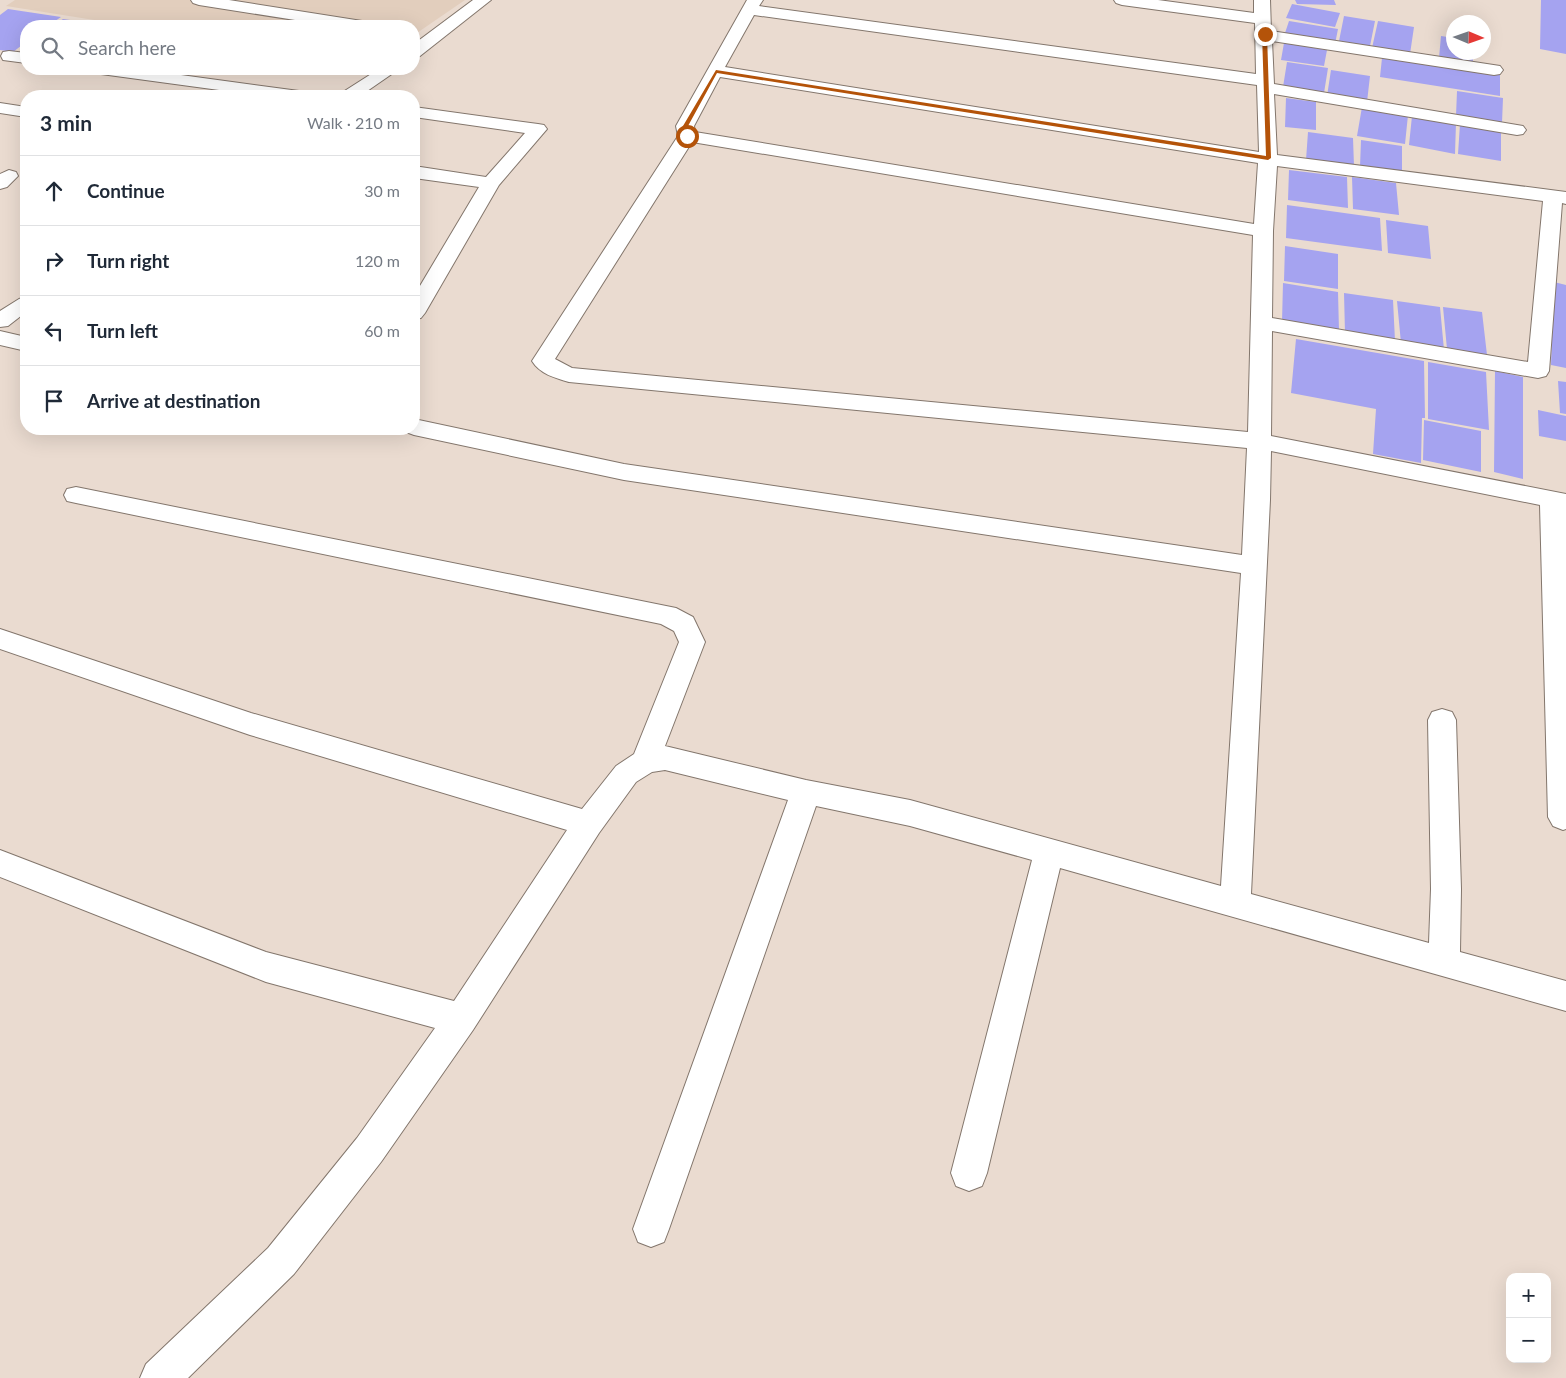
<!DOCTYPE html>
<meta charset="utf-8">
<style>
:root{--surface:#fff;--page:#f6f6f7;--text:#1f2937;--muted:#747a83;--line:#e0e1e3}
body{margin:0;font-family:Lato,sans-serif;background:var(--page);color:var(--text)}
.controls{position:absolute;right:15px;bottom:15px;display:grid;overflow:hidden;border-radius:10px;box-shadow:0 5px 20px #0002}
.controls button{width:45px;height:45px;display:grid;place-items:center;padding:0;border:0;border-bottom:1px solid var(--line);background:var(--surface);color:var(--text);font:25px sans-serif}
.compass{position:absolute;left:1446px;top:15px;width:45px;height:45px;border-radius:50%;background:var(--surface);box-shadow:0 5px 20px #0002;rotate:92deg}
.stop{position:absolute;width:15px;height:15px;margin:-11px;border:4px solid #b45309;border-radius:50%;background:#fff}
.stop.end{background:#b45309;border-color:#fff;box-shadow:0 1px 5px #0008}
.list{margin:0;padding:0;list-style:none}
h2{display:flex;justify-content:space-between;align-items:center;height:65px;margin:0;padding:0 20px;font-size:21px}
h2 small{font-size:16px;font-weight:400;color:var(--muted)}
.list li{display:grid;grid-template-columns:32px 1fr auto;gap:15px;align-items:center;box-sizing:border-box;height:70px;padding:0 20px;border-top:1px solid var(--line)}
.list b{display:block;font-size:19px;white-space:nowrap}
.list em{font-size:16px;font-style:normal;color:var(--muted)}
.icon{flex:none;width:28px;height:28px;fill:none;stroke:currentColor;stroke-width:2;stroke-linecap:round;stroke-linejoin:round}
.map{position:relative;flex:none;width:1566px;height:1378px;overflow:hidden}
.search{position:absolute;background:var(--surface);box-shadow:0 5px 20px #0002;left:20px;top:20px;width:400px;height:55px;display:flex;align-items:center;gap:12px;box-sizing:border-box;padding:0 18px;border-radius:20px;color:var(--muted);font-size:19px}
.panel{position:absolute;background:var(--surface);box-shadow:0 5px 20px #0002;left:20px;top:90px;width:400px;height:345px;border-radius:20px}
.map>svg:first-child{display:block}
.built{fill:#e2cebd}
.building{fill:#a5a3f0}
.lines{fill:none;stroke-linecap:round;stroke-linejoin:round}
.minor-casing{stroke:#83766c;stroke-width:2}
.minor{fill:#fff;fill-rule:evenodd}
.route{fill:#b45309}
</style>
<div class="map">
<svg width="1566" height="1378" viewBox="0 0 1566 1378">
<rect width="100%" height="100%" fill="#eadbd0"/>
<path class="built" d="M15 0H465L414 35V26H132L6 6Z"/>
<path class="building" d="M1295 0H1334L1336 5 1297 4Z
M1541 0H1566V54L1540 49Z
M1292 4 1340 13 1335 27 1286 18Z
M8 9 61 17 48 26H26V42L13 52 0 50V15Z
M1344 16 1375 21 1370 46 1339 41Z
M63 19 106 25V26H53Z
M1289 21 1338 29 1335 44 1284 36Z
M1378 21 1414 27 1410 54 1372 48Z
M1441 36 1454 38V52H1473V63L1439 58Z
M1284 43 1327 50 1324 66 1281 60Z
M1382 58 1500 75V96L1380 77Z
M1287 62 1328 68 1324 93 1283 87Z
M1331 70 1370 76 1367 102 1327 96Z
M1457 91 1503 98 1502 123 1456 116Z
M1286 98 1316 102V130L1285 127Z
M1362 107 1408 115 1405 144 1357 136Z
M1412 116 1456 123 1455 154 1409 145Z
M1460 124 1501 131V161L1458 154Z
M1308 132 1353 138 1354 166 1306 160Z
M1361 140 1402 146V173L1360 167Z
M1289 170 1347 177 1348 208 1288 200Z
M1352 177 1396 183 1399 215 1353 209Z
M1287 205 1380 218 1382 251 1286 238Z
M1386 220 1428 226 1431 259 1388 253Z
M1285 246 1338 254V289L1284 281Z
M1554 282 1566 285V368L1551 365Z
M1283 283 1338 292 1339 331 1282 322Z
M1344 293 1393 300 1395 341 1345 333Z
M1397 301 1440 307 1444 350 1401 343Z
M1443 307 1482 312 1487 355 1447 349Z
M1296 339 1424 361 1425 418H1422L1421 463 1373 454 1376 409 1291 393Z
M1428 362 1486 372 1489 430 1428 419Z
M1495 371 1523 377V479L1494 472Z
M1558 381 1566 382V414L1560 413Z
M1538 410 1566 416V441L1539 436Z
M1424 420 1481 431V472L1423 460Z"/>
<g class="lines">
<g class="minor-casing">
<path id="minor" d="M191 0H229L362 21 368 23 370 26H333L199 5 193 3Z
M473 0H491L420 56 414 57V44Z
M747 0H763L759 6 1256 74 1255 23 1122 5 1116 3 1114 0H1158L1254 13V0H1270L1271 31 1500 66 1503 70 1500 74 1494 75 1272 41 1274 84 1517 125 1523 126 1526 130 1523 134 1517 135 1274 94 1277 155 1566 192V204L1562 203 1549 371 1546 376 1538 378 1272 331 1271 436 1566 494V829L1563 830 1553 826 1548 817 1540 505 1271 451 1270 500 1251 894 1429 943 1431 889 1428 720 1432 712 1442 709 1452 712 1456 720 1461 889 1460 952 1566 981V1011L1060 868 987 1173 982 1186 969 1191 956 1186 951 1173 1032 860 910 826 816 806 669 1229 664 1242 651 1247 638 1242 633 1229 788 800 665 770 652 772 636 782 599 833 473 1030 381 1162 294 1274 188 1378H140L146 1364 268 1248 357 1138 435 1028 266 982 0 877V850L266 952 454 1001 567 830 250 735 0 649V629L251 713 582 809 616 766 634 754 679 642 674 631 661 624 76 503 67 501 64 495 67 489 76 487 676 608 693 617 705 642 665 746 806 780 910 800 1221 886 1241 573 624 480 414 435 406 432 404 429H414V419L624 464 1242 555 1247 448 569 382C555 378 540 374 532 361L678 136 676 126ZM754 15 1257 85 1259 152 725 67ZM720 77 1258 163 1254 224 695 132 694 126ZM692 142 1253 235 1248 432 572 368 555 359ZM1277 166 1543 201 1528 362 1272 318 1273 231Z
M9 51 26 53V63L3 60 1 56 3 52Z
M92 69H137L299 91 305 92 308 96H263L101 74 95 73Z
M379 69H399L360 96H340L343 92Z
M0 103 26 107V117L0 113Z
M414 107 538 124 544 125 547 129 499 185 425 313 421 318 414 319V296L479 187 414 178V166L486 177 525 133 414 117Z
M9 170 16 172 18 176 7 187 0 189V174Z
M26 297V312L8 326 0 327V311L19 299Z
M0 331 26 337V351L0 345Z"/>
</g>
<use href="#minor" class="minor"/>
</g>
<path class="route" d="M1265 33 1267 34 1271 158 1268 160 717 73 688 126 690 136 687 138 684 136 683 126 716 70 1266 156 1262 34Z"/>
</svg>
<div class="controls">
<button>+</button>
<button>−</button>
</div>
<svg class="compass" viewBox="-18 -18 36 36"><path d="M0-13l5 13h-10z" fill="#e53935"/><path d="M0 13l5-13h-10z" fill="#747a83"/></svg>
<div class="stop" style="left:687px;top:136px"></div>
<div class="stop end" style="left:1265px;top:34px"></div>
<div class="search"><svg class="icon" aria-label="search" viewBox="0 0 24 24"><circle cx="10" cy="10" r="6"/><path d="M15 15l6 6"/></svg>Search here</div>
<section class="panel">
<h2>3 min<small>Walk · 210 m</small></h2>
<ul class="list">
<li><svg class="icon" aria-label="ahead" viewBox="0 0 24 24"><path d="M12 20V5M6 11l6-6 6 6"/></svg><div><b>Continue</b></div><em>30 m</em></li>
<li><svg class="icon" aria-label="right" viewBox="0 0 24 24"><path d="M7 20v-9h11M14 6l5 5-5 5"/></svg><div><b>Turn right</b></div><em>120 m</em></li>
<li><svg class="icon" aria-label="left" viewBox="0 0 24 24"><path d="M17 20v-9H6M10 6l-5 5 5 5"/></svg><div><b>Turn left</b></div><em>60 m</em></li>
<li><svg class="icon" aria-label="arrive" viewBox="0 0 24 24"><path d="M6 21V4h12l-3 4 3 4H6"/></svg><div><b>Arrive at destination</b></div></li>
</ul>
</section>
</div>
